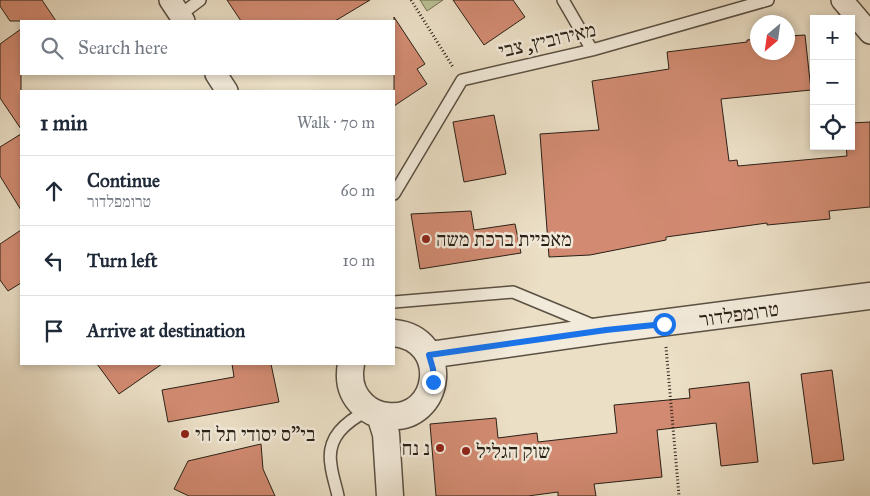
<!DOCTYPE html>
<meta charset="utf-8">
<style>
:root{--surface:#fff;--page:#f6f6f7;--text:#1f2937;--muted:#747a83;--line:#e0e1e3}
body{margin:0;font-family:"IM FELL Great Primer","Frank Ruhl Libre",serif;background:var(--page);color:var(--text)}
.controls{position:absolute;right:15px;top:15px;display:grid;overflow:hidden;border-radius:0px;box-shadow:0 2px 8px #0003}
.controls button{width:45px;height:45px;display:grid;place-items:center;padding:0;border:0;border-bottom:1px solid var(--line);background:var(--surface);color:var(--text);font:25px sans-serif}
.compass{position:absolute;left:750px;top:15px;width:45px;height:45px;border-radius:50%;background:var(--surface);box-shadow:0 2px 8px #0003;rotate:209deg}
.stop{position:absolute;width:15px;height:15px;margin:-11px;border:4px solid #1a73e8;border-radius:50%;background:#fff}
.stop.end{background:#1a73e8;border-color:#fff;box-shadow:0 1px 5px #0008}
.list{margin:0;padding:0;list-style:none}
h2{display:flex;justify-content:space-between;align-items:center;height:65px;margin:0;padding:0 20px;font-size:21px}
h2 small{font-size:16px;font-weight:400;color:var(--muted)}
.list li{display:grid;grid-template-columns:32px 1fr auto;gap:15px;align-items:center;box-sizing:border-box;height:70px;padding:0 20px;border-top:1px solid var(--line)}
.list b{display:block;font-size:19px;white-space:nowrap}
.list p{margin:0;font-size:16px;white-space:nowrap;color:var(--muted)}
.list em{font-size:16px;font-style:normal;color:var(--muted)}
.icon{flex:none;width:28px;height:28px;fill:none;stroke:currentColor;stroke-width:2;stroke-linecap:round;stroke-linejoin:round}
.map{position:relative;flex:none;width:870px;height:496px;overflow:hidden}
.search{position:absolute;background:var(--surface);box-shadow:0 2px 8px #0003;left:20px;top:20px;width:375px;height:55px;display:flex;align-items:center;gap:12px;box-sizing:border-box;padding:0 18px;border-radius:0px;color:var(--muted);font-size:19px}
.panel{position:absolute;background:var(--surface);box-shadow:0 2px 8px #0003;left:20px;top:90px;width:375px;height:275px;border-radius:0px}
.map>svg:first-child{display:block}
.green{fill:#b9c194;stroke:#727055}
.building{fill:#d28b72;stroke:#2a2016}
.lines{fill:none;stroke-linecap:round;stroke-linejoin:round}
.service-casing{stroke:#5a5042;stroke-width:14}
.minor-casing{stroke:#5a5042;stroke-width:24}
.tertiary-casing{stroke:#5a5042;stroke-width:29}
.path{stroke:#2a2016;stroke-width:3;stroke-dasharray:1 2.5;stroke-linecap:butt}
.service{stroke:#f2eada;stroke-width:11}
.minor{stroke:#f2eada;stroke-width:21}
.tertiary{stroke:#f2eada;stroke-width:26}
.route{stroke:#1a73e8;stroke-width:6}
.poi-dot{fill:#8f2418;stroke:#f2eada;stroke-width:2}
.labels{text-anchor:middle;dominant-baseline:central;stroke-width:5;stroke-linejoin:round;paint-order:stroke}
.street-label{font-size:20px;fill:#2a2016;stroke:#f2eada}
.poi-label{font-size:20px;fill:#2a2016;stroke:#f2eada;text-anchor:start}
</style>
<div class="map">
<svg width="870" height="496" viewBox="0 0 870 496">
<rect width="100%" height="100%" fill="#ebdfc6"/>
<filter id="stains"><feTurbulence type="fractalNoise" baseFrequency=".004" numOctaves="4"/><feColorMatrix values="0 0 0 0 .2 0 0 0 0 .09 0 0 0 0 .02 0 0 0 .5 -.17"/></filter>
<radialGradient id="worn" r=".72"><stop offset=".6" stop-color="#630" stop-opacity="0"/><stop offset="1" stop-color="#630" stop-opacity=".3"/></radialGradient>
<path class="green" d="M420 0H443L427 11Z"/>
<path class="building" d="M0 0H42L56 21H10L0 6Z
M227 0H370L335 21H241Z
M453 0H513L525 17 484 45Z
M394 17 425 64 417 69 427 84 394 106Z
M21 29V129L0 98V44Z
M805 35 811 90 721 99 729 161 737 160 738 166 847 156 846 146H851V123L870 122V207L829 211 830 219 767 225V223L724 229 666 237V240L590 255 549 257 540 134 599 130 592 81 669 69 667 52 747 42V40L758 39V52H788V36Z
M494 115 506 174 464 182 453 122Z
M21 134V210L0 176V147Z
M471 211 474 230 515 224 521 253 420 269 411 214Z
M21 230V283L8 291 0 280V244Z
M97 364H162L119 394Z
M232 364H271L279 402 168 422 162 390 234 377Z
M832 370 844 460 813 464 801 374Z
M749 382 758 462 721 466 716 423 657 430 662 477 594 484 596 496H558V492L528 496H436L430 424 496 418 498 438 537 433 538 442 617 433 614 405 690 398 689 389Z
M261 444 263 469 275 496H189L174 489 188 461Z"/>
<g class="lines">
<g class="service-casing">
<path id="service" d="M563 0 592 50
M180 15 200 0
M394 194 462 80 592 50 768 0
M394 302 513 292 595 326
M338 496C336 486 332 475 331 465 326 437 346 422 368 410"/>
</g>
<g class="minor-casing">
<path id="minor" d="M170 0 184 21
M842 0 870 33
M216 74 227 91"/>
</g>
<g class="tertiary-casing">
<path id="tertiary" d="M429 355 606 330 870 296
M351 364C348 380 351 394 363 405 370 412 378 415 387 416 442 422 452 339 394 333
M380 415 386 434 390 496"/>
</g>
<path class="path" d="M411 0 453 67
M666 347 679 496"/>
<use href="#service" class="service"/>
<use href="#minor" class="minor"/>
<use href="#tertiary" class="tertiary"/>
</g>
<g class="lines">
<path class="route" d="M433 382V369L429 355 606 330 664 324"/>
</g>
<g class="poi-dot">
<circle cx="426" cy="239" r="5"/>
<circle cx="185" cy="434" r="5"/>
<circle cx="440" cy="448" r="5"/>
<circle cx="466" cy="451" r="5"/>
</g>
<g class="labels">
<g class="street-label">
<text transform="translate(547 40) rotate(-13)">מאירוביץ, צבי</text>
<text transform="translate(739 314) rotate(-8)">טרומפלדור</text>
</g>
<g class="poi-label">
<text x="436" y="239">מאפיית ברכת משה</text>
<text x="195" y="434">בי"ס יסודי תל חי</text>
<text x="430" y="448" text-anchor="end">נ נח</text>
<text x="476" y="451">שוק הגליל</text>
</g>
</g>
<rect width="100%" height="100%" filter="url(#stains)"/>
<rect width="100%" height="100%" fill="url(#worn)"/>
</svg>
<div class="controls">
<button>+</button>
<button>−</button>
<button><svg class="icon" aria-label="locate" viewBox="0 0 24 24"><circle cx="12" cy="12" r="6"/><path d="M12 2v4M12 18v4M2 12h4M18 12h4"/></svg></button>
</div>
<svg class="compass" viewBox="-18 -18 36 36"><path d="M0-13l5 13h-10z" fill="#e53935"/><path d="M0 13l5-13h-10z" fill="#747a83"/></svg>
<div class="stop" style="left:664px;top:324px"></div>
<div class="stop end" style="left:433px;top:382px"></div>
<div class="search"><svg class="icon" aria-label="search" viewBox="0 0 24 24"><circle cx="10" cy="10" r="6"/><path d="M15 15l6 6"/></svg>Search here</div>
<section class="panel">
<h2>1 min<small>Walk · 70 m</small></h2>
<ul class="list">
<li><svg class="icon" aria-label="ahead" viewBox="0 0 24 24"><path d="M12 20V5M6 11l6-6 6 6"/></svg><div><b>Continue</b><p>טרומפלדור</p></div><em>60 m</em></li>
<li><svg class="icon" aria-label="left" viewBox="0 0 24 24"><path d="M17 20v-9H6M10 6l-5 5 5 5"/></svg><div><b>Turn left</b></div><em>10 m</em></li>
<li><svg class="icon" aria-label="arrive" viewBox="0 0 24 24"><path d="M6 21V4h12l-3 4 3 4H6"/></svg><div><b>Arrive at destination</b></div></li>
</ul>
</section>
</div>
